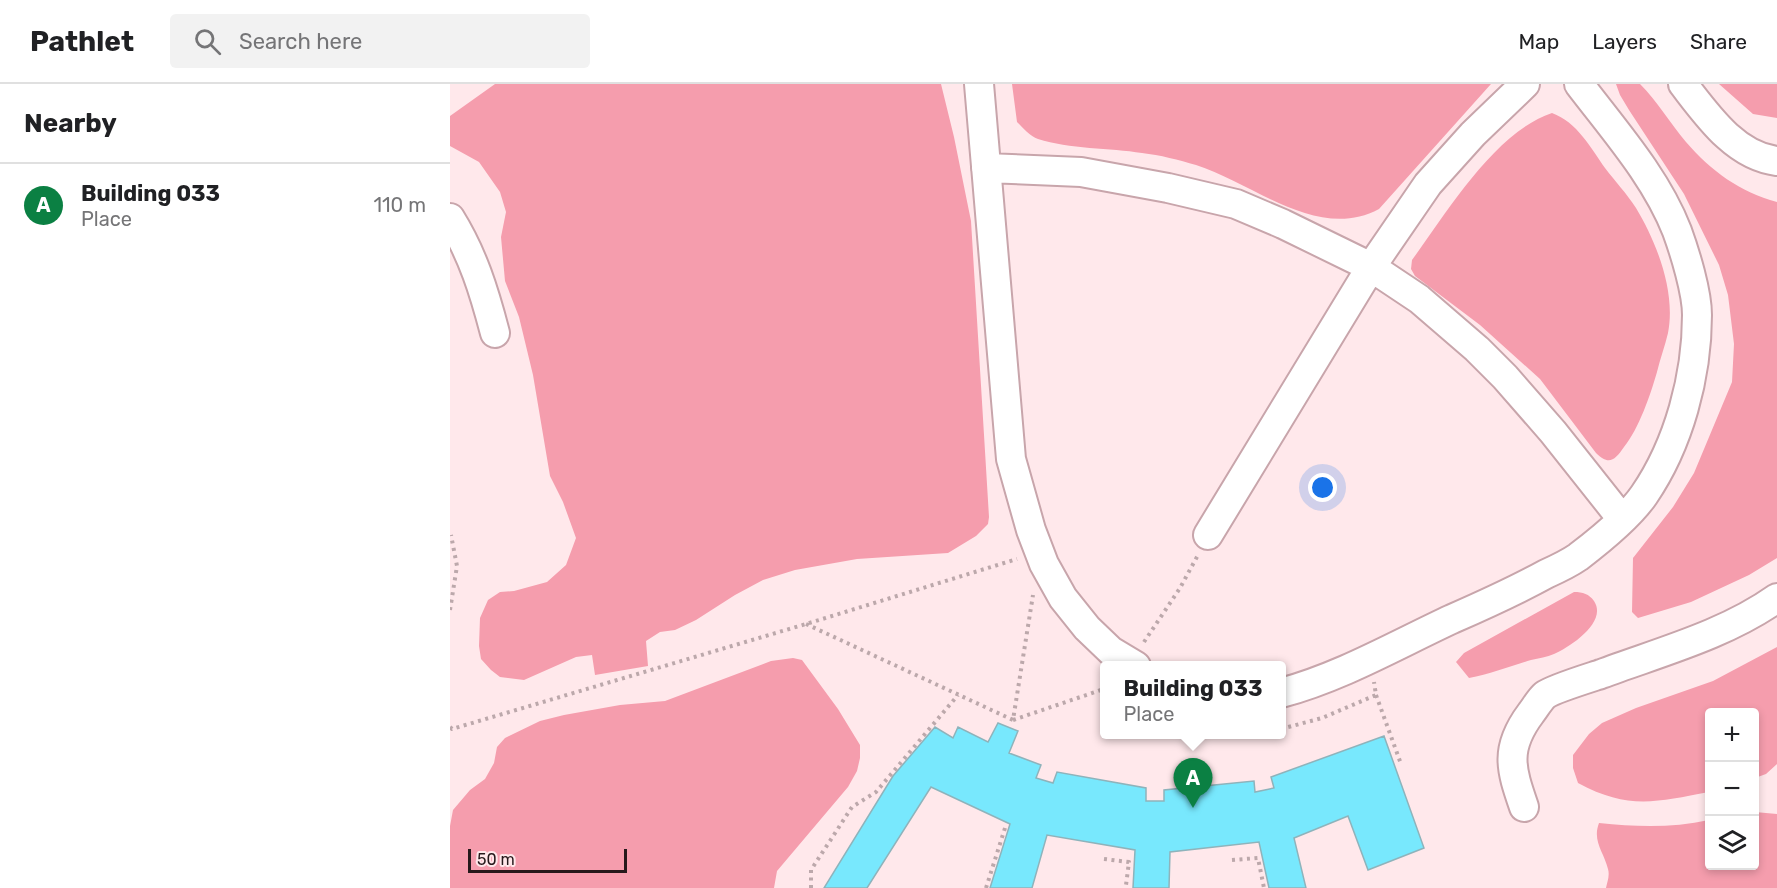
<!DOCTYPE html>
<meta charset="utf-8">
<style>
:root{--surface:#fff;--page:#f2f2f2;--text:#202124;--muted:#757577;--line:#e0e0e0;--accent:#0b8043}
body{margin:0;font-family:Rubik,sans-serif;background:var(--page);color:var(--text)}
.controls{position:absolute;right:18px;bottom:18px;display:grid;overflow:hidden;border-radius:6px;box-shadow:0 3px 9px #0003}
.controls button{width:54px;height:54px;display:grid;place-items:center;padding:0;border:0;border-bottom:2px solid var(--line);background:var(--surface);color:var(--text);font:30px sans-serif}
.scale{position:absolute;left:18px;bottom:15px;width:159px;box-sizing:border-box;padding-left:6px;border:3px solid #26191b;border-top:0;font-size:16px;line-height:21px;white-space:nowrap;color:#26191b;-webkit-text-stroke:4px #ffe8eb;paint-order:stroke}
.you{position:absolute;left:873px;top:404px;width:21px;height:21px;margin:-15px;border:4px solid #fff;border-radius:50%;background:#1a73e8;box-shadow:0 0 0 9px #1a73e833}
.badge{display:grid;place-items:center;width:39px;height:39px;border-radius:50%;background:var(--accent);color:#fff;font-size:20px;font-weight:700}
.pin{position:absolute;translate:-50% -50px;filter:drop-shadow(0 2px 3px #0008)}
.pin::after{content:'';position:absolute;top:32px;width:21px;height:18px;background:inherit;clip-path:polygon(0 0,100% 0,50% 100%)}
.popup{position:absolute;left:650px;top:577px;width:186px;height:78px;box-sizing:border-box;display:grid;place-content:center;border-radius:6px;background:var(--surface);filter:drop-shadow(0 2px 4px #0005);font-size:20px;white-space:nowrap;color:var(--muted)}
.popup b{font-size:22px;color:var(--text)}
.popup::after{content:'';position:absolute;left:50%;top:100%;margin-left:-12px;border:12px solid transparent;border-top-color:var(--surface)}
.list{margin:0;padding:0;list-style:none}
h2{display:flex;justify-content:space-between;align-items:center;height:78px;margin:0;padding:0 24px;font-size:26px}
h2 small{font-size:20px;font-weight:400;color:var(--muted)}
.list li{display:grid;grid-template-columns:39px 1fr auto;gap:18px;align-items:center;box-sizing:border-box;height:84px;padding:0 24px;border-top:2px solid var(--line)}
.list b{display:block;font-size:22px;white-space:nowrap}
.list p{margin:0;font-size:20px;white-space:nowrap;color:var(--muted)}
.list em{font-size:20px;font-style:normal;color:var(--muted)}
.icon{flex:none;width:33px;height:33px;fill:none;stroke:currentColor;stroke-width:2;stroke-linecap:round;stroke-linejoin:round}
.map{position:relative;flex:none;width:1327px;height:804px;overflow:hidden}
header{display:flex;align-items:center;gap:36px;box-sizing:border-box;height:84px;padding:0 30px;background:var(--surface);border-bottom:2px solid var(--line)}
header strong{font-size:28px}
nav{display:flex;gap:33px;margin-inline-start:auto;font-size:21px}
.search{width:420px;height:54px;background:var(--page);display:flex;align-items:center;gap:15px;box-sizing:border-box;padding:0 21px;border-radius:6px;color:var(--muted);font-size:22px}
main{display:flex}
aside{flex:1;background:var(--surface)}
.map>svg:first-child{display:block}
.forest{fill:#f59dad}
.building{fill:#78e8fd;stroke:#8eb3bb;stroke-width:1.5}
.lines{fill:none;stroke-linecap:round;stroke-linejoin:round}
.minor-casing{stroke:#c8a5ab;stroke-width:32}
.path{stroke:#bca8ab;stroke-width:4;stroke-dasharray:3 4.5;stroke-linecap:butt}
.minor{stroke:#fff;stroke-width:28}
</style>
<header>
<strong>Pathlet</strong>
<div class="search"><svg class="icon" aria-label="search" viewBox="0 0 24 24"><circle cx="10" cy="10" r="6"/><path d="M15 15l6 6"/></svg>Search here</div>
<nav><a>Map</a><a>Layers</a><a>Share</a></nav>
</header>
<main>
<aside>
<h2>Nearby<small></small></h2>
<ul class="list">
<li><span class="badge">A</span><div><b>Building 033</b><p>Place</p></div><em>110 m</em></li>
</ul>
</aside>
<div class="map">
<svg width="1327" height="804" viewBox="0 0 1327 804">
<rect width="100%" height="100%" fill="#ffe8eb"/>
<path class="forest" d="M45 0H491L504 53 521 137 539 433 538 440 526 452 498 469 407 475 345 486 313 496 285 511 246 536 225 546 210 548 196 557 198 582 145 591 142 571 126 573 74 596 50 593 41 586 31 575 29 562 30 534 38 516 50 508 64 507 97 498 116 481 126 454 113 418 100 392 83 291 69 233 55 197 51 153 56 128 50 108 29 78 0 62V32Z
M562 0H1041L929 125C868 158 803 99 746 81 729 76 710 71 692 69 660 64 619 65 588 55 580 52 573 44 567 38Z
M1166 0H1190C1207 17 1220 39 1236 58 1261 87 1290 108 1327 118V474L1299 491 1241 518 1188 534 1182 528 1183 474 1223 423 1244 389 1282 298 1284 260 1278 211 1269 181 1234 110 1179 26 1170 11Z
M1269 0H1327V34L1303 30Z
M1102 29C1127 38 1141 64 1155 84 1165 97 1177 110 1186 124 1207 159 1226 208 1218 249 1215 262 1210 275 1207 288 1200 312 1189 344 1174 363 1165 376 1159 382 1146 369L1090 295 1030 241 965 192 961 185 962 176C997 128 1045 48 1102 29Z
M1124 508C1133 508 1139 510 1144 517 1158 538 1120 563 1104 570 1097 573 1089 574 1081 576 1061 582 1040 590 1019 594L1006 578 1014 569Z
M1327 563V680L1316 690 1305 694 1304 628H1260L1259 708C1206 718 1178 726 1128 699L1123 684V671L1139 650 1152 639 1186 624 1263 597Z
M343 574 352 576 388 625 410 661V674L407 687 398 703 327 787 324 804H0V742L3 726 20 706 35 695 44 679 47 663 55 654 90 637 114 631 170 621 215 617 321 577Z
M1305 728 1327 730V804H1156C1157 798 1160 792 1158 785 1154 768 1142 757 1149 739 1187 743 1223 744 1259 736L1260 782H1304Z"/>
<path class="building" d="M548 639 568 647 559 669 591 681 586 694 603 699 607 688 696 704V717H714V706L804 697 805 708 824 704 821 693 934 652 974 764 918 786 898 732 844 754 856 804H819L809 758 720 768 719 804H683L685 766 597 751 582 804H540L560 740 481 703 417 804H374L443 692 485 643 503 654 508 643 538 658Z"/>
<g class="lines">
<g class="minor-casing">
<path id="minor" d="M529 0 561 375 581 446 594 480 613 514 637 544 661 567 686 582
M1233 0C1257 31 1285 72 1327 77
M536 84 631 88 718 104 786 120 833 140 921 183 969 215 1027 265 1055 293 1103 348 1172 435
M0 134C23 171 34 207 45 249
M758 451 921 183 978 100 1023 50 1075 0
M831 609C891 593 946 561 1002 535 1034 521 1065 507 1096 490 1107 485 1118 480 1128 473 1149 457 1179 433 1194 411 1229 360 1247 292 1247 231 1247 208 1235 169 1227 147 1206 93 1164 46 1129 0
M1074 723C1061 685 1054 665 1081 629 1085 624 1090 615 1095 611 1103 605 1139 594 1151 590 1210 568 1275 551 1327 514"/>
</g>
<path class="path" d="M0 526 7 482 1 451
M356 540 563 636 583 511
M694 558 730 504 748 471
M926 611 951 680
M563 636 654 605
M0 643 2 645 356 540 567 475
M831 645 872 634 926 611 924 598
M654 775 679 778 676 801 674 804
M782 776 808 774 814 804
M361 804V786L402 723 426 708 508 611
M536 804 555 744"/>
<use href="#minor" class="minor"/>
</g>
</svg>
<div class="controls">
<button>+</button>
<button>−</button>
<button><svg class="icon" aria-label="layers" viewBox="0 0 24 24"><path d="M12 4l9 5-9 5-9-5zM3 14l9 5 9-5"/></svg></button>
</div>
<div class="scale">50 m</div>
<div class="you"></div>
<div class="pin badge" style="left:743px;top:724px">A</div>
<div class="popup"><b>Building 033</b>Place</div>
</div>
</main>
